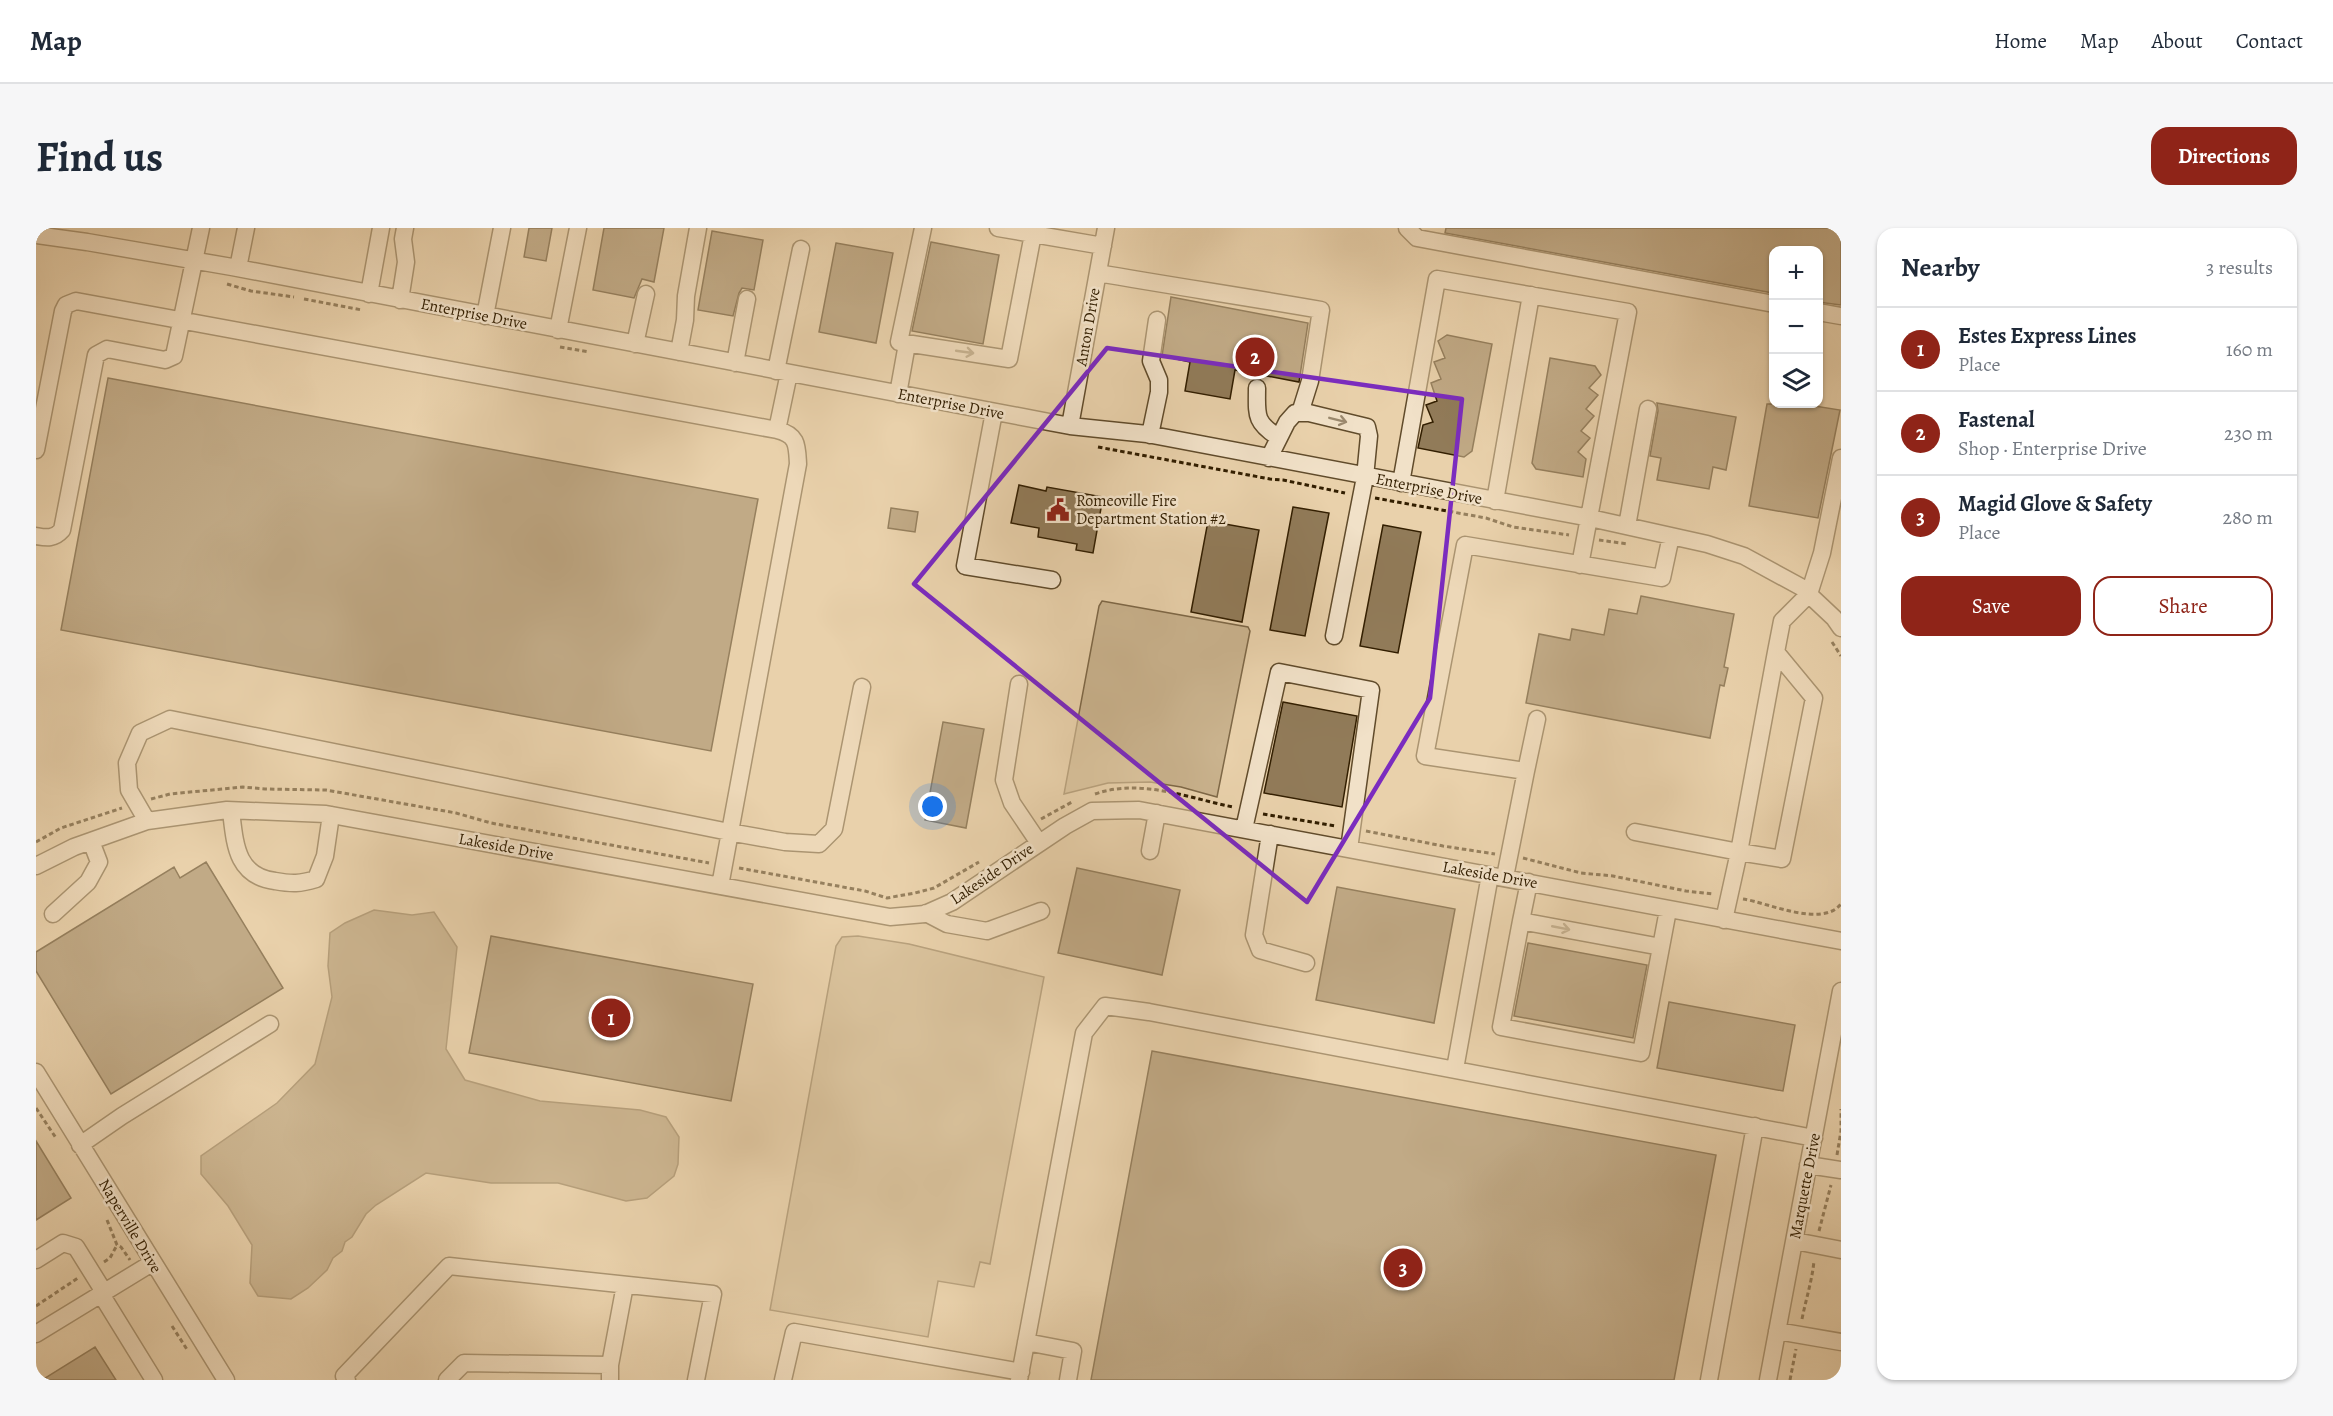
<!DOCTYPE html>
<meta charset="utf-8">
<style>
:root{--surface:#fff;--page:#f6f6f7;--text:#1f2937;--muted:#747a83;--line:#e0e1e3;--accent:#8f2418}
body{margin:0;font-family:Alegreya,serif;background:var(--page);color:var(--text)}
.controls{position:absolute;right:18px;top:18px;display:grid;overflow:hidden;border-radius:12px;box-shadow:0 2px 4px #0004}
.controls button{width:54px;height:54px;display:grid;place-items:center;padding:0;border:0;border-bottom:2px solid var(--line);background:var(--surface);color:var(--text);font:30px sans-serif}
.you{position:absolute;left:897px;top:579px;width:21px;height:21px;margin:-15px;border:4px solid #fff;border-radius:50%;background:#1a73e8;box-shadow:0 0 0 9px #1a73e833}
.badge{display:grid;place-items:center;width:39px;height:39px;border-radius:50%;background:var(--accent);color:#fff;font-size:20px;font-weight:700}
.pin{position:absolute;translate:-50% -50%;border:3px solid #fff;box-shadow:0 2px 6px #0006}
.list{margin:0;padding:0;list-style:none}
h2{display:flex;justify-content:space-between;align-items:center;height:78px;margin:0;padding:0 24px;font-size:26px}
h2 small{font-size:20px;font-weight:400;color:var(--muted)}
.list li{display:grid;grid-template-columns:39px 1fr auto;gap:18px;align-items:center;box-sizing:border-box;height:84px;padding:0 24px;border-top:2px solid var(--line)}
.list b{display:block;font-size:22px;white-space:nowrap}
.list p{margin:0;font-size:20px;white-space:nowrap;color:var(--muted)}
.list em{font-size:20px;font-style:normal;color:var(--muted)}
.actions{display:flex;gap:12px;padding:18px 24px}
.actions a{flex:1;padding:14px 0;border:2px solid var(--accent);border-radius:18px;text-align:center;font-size:21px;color:var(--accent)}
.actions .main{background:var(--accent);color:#fff}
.icon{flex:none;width:33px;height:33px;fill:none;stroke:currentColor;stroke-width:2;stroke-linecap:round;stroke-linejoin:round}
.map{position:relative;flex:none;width:1805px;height:1152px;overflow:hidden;border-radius:18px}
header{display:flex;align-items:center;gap:36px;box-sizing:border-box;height:84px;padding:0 30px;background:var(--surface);border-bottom:2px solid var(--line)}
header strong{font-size:28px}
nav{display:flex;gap:33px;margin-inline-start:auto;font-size:21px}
.intro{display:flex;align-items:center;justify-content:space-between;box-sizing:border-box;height:144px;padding:0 36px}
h1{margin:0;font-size:42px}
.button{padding:15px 27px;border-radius:18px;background:var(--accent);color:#fff;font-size:21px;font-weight:700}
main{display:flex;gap:36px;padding:0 36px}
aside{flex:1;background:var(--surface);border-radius:18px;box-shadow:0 2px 4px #0004}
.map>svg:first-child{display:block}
.green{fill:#cab38e;stroke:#7e6847;stroke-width:1.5}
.water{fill:#ab9471;stroke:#7b6544;stroke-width:1.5}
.building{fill:#917b59;stroke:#321e00;stroke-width:1.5}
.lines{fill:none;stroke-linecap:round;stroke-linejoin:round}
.minor-casing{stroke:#604b2b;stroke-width:19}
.path{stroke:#321e00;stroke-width:3;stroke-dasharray:4.5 3;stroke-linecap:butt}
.minor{stroke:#f1e1c8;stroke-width:16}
.oneway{stroke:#9b896e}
.marked{fill:none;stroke:#7b2cbf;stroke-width:4.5;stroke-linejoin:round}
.labels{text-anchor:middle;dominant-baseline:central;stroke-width:5;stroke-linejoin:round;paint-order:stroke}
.street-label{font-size:16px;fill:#321e00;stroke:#f1e1c8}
.poi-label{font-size:16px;fill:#321e00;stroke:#f1e1c8;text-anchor:start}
</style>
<header>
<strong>Map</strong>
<nav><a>Home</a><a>Map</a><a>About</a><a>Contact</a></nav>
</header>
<div class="intro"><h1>Find us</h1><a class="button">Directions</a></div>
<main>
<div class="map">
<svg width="1805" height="1152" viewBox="0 0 1805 1152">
<rect width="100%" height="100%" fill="#e9d1ab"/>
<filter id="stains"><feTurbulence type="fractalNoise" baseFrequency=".00333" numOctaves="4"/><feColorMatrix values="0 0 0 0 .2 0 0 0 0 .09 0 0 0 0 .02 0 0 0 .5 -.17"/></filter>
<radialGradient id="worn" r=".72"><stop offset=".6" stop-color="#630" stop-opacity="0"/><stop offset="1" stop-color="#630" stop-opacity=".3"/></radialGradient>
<path class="green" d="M1066 373 1212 399 1214 403 1181 569 1145 559 1114 554 1072 555 1028 566 1063 378Z
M822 708 873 716 1008 749 954 1036 944 1034 938 1059 902 1053 892 1109 734 1082 800 718 806 709Z"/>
<path class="water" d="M338 682 376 687 398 684 421 719 410 821 429 852 504 873 604 882 630 889 643 909 642 936 638 948 611 970 590 973 522 955H455L390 945 340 977 330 986 316 1009 309 1014 306 1023 297 1030 291 1042 272 1060 255 1071 222 1068 214 1055 216 1017 192 978 165 946V928L241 875 279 836 296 769 292 738 294 705 309 695Z"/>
<path class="building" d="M493 0H516L510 33 488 29Z
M568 0H628L618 54 606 51 598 70 557 62Z
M1410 0H1805V77L1782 74V22H1737V65L1409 5Z
M676 3 727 12 718 62 706 60 703 65 697 88 662 82Z
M895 14 963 27 947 116 876 103Z
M800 15 857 25 840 115 783 104Z
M1135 69 1272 95 1263 154 1199 142 1194 171 1149 163 1154 134 1126 128Z
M1411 107 1456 116 1436 223 1428 229 1382 220 1387 197 1397 194 1390 177 1401 173 1395 155 1405 151 1398 134 1409 130 1402 113Z
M1514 130 1559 138 1565 147 1553 160 1562 167 1550 181 1558 188 1545 203 1554 210 1542 224 1550 231 1547 249 1500 241 1496 235Z
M72 150 722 271 675 523 25 402Z
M1621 175 1700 189 1690 242 1677 239 1673 261 1621 252 1625 230 1614 228 1622 183Z
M1731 176H1766L1804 182 1782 290 1713 278Z
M983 257 1010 263 1011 259 1067 269 1057 325 1040 322 1041 316 1002 309 1003 300 975 295Z
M1257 279 1293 285 1269 408 1234 402Z
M855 280 882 284 879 304 852 300Z
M1172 293 1223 302 1206 394 1155 384Z
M1347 297 1385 304 1362 425 1324 418Z
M1605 368 1698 386 1688 439 1692 440 1688 458 1684 457 1674 510 1490 475 1503 406 1534 412 1536 401 1568 407 1573 381 1601 386Z
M1247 474 1321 488 1306 579 1228 565Z
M907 494 948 501 930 600 889 592Z
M170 634 247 760 75 866 0 743V724L138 639 144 650Z
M1041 640 1144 662 1126 747 1022 725Z
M1301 659 1419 681 1398 795 1280 772Z
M455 708 717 756 695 873 433 825Z
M1492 715 1611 737 1597 810 1478 788Z
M1633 774 1759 797 1747 863 1621 840Z
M1116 823 1680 927 1638 1152H1055Z
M0 913 35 970 0 992Z
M59 1119 80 1152H6Z"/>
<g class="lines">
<g class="minor-casing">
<path id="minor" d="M887 0 863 114 973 131 997 6
M962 0 1067 18
M1371 0 1381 10 1738 76
M0 7 51 14 196 39 1034 198 1111 206 1554 290 1671 316 1708 328 1765 359 1798 390 1805 400
M202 40 210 0
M1062 45C1136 58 1211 69 1285 82L1274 153 1264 185
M333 66 345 0
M364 72 370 34 367 11 369 0
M1782 84 1805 88
M449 88 466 0
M522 102 542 0
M599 116 610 66
M643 124 649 92 650 68 662 0
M699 135 711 71
M740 143 765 21
M1221 160C1221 186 1218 194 1242 209
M862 166 871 116
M958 184 929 338 1016 352
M1034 198 1070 0
M1114 207 1123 164V152L1115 133 1121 92
M0 222 27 83 30 77 40 73 741 202
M1233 230 1251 194 1259 185H1273L1331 199 1333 208 1329 249 1298 408
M1365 255 1401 51 1592 84 1544 337
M1459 273 1495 67
M1591 298 1612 181
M0 308C11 310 18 311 26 302L60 127 71 121 129 132 138 128 165 0
M1740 424 1778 470 1746 631 1703 624 1740 424 1746 393 1773 366 1786 325 1805 230
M983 456 968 552 976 575 1003 615
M1490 543 1501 491
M195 583C199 616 200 648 239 653 256 656 264 656 280 651L289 628 295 587
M111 593 93 562 91 535 104 505 134 491 693 604 749 614 783 616 798 601 826 459
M1208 601 1243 444 1335 462 1313 621
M1599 604 1703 624 1688 692
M1234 606 1218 707 1224 722 1270 735
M1114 623 1121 585
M0 638 38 619 111 593 191 582 290 586 854 689 889 686 916 674 1029 598 1056 583 1103 582 1805 713
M1469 649 1490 543 1389 528 1429 317 1626 350 1635 308
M1493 654 1485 693 1625 719 1632 682
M684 658 762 236C761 218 762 207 741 202L753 145
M890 685 911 696 951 703 1005 683
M17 686 52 654 63 634 55 613
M1485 693 1465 799 1605 825 1625 719
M1419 841 1454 647
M0 844 190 1152
M44 917 86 888 234 796
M1772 937 1805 942
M1759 1013 1805 1022
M0 1032 27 1015 40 1019 68 1064
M65 1066 118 1152
M1741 1103 1805 1114
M0 1106 116 1035
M990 1114 1037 1123 1032 1152
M574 1137 589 1057
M311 1152 308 1148 413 1038 677 1066 660 1152
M411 1152 428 1135 574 1137V1152
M747 1152 758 1104 985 1144
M983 1152 1048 805 1069 778 1113 784 1778 910
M1673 1152 1719 898
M1732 1152 1805 763"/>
</g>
<path class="path" d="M191 56 215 63 258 69
M268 71 326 82
M524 119 553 124
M1062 219 1234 251 1247 252 1309 265
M1339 270 1450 290 1477 299 1533 307
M1563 312 1592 316
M1796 414 1805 428
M1059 566C1105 550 1152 570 1197 579
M115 571 134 566 207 559 229 561 290 562 420 585 455 595 673 635
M1227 586 1300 598
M1005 591 1036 574
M1330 603 1407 618 1459 626
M0 614 25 600 86 580
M1487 630 1545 645 1577 648 1650 663 1677 666
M703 640 829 663 851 670 879 665 898 660 943 634
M1707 671C1733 675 1786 700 1805 676
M0 880 20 910
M1801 927 1805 903V881
M71 992 81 1017 85 1019 94 1032
M1783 1003 1795 957
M68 1034 74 1030 81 1017
M0 1078 42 1050
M1766 1091C1770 1071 1776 1053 1778 1033
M136 1098 152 1123
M1754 1152 1760 1121"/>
<use href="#minor" class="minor"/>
</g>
<defs><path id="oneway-shaft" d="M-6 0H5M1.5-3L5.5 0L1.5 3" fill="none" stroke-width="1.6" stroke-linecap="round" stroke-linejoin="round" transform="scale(1.5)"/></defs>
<g class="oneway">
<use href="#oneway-shaft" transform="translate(929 124) rotate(8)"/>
<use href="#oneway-shaft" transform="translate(1302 192) rotate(14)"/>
<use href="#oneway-shaft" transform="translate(1525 700) rotate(11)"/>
</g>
<path d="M0 0H1805V1152H0ZM1071 120 1426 171 1394 470 1271 674 878 356Z" fill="#e9d1ab" fill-opacity=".55" fill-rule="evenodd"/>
<path class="marked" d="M1071 120 1426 171 1394 470 1271 674 878 356Z"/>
<defs>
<g id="civic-bare" transform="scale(1.8)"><path d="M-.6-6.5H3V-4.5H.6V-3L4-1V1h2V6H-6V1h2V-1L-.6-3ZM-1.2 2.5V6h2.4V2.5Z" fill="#8f2418" stroke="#f1e1c8" stroke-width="2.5" paint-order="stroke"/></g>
</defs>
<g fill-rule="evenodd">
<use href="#civic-bare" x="1022" y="282"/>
</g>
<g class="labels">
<g class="street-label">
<text transform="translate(438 86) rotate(11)">Enterprise Drive</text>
<text transform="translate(1052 99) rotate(-80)">Anton Drive</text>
<text transform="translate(915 176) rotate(11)">Enterprise Drive</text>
<text transform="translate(1393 261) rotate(11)">Enterprise Drive</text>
<text transform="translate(470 619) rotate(10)">Lakeside Drive</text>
<text transform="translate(956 646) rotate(-34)">Lakeside Drive</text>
<text transform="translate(1454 647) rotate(10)">Lakeside Drive</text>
<text transform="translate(1769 958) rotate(-79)">Marquette Drive</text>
<text transform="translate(94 998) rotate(59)">Naperville Drive</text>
</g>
<g class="poi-label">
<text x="1040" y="273">Romeoville Fire<tspan x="1040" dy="18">Department Station #2</tspan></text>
</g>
</g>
<rect width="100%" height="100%" filter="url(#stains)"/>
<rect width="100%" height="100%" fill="url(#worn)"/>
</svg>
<div class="controls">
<button>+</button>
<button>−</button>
<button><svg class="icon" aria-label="layers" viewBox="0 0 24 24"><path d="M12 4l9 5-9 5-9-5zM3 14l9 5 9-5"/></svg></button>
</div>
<div class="you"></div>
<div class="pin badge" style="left:575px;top:790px">1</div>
<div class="pin badge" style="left:1219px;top:129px">2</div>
<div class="pin badge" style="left:1367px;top:1040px">3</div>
</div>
<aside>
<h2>Nearby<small>3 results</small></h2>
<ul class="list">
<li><span class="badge">1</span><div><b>Estes Express Lines</b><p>Place</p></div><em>160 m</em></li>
<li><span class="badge">2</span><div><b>Fastenal</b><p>Shop · Enterprise Drive</p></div><em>230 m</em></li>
<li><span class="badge">3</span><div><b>Magid Glove &amp; Safety</b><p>Place</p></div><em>280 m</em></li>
</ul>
<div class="actions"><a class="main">Save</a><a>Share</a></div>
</aside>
</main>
